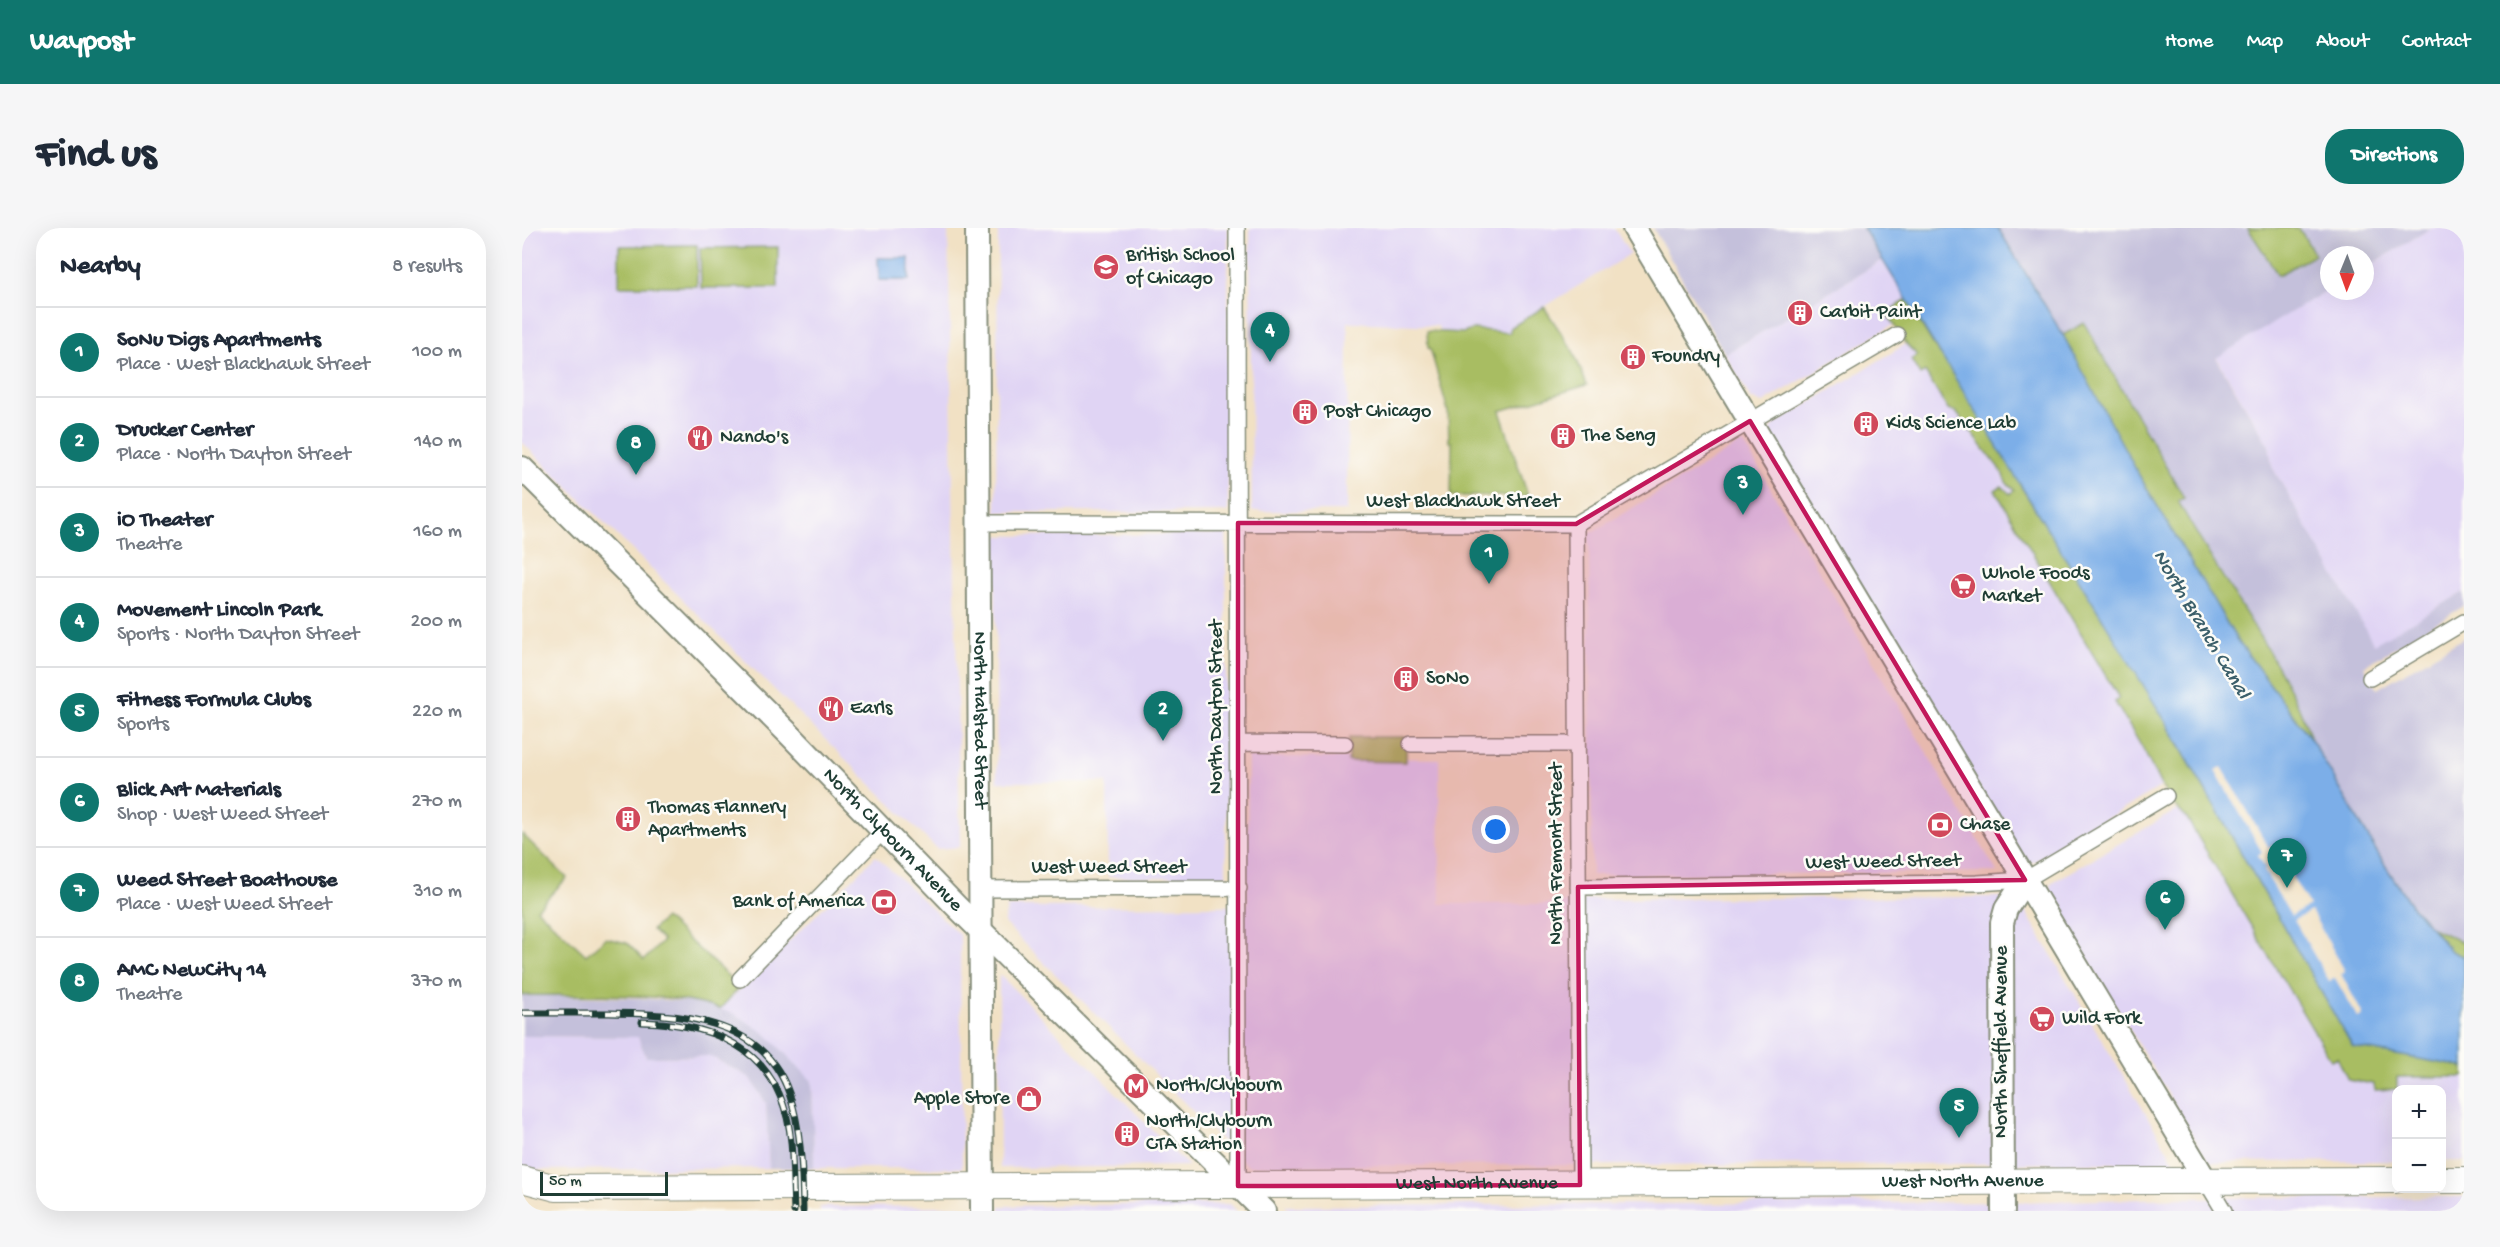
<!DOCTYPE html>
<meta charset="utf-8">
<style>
:root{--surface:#fff;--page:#f6f6f7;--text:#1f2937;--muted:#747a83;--line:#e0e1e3;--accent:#0f766e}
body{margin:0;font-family:"Gochi Hand",sans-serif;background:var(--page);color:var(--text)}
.controls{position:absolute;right:18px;bottom:18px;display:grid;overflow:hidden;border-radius:12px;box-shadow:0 6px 24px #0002}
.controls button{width:54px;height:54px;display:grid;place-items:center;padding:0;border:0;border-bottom:2px solid var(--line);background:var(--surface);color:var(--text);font:30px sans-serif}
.compass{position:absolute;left:1798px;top:18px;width:54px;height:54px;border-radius:50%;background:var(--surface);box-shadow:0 6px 24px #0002;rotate:181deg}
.scale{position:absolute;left:18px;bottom:15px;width:128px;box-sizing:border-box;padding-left:6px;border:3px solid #1f3d34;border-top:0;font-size:16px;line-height:21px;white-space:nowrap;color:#1f3d34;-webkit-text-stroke:4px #fdfcf7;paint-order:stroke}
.you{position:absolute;left:974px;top:602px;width:21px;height:21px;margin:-15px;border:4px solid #fff;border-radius:50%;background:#1a73e8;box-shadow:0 0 0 9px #1a73e833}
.badge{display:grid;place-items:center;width:39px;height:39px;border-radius:50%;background:var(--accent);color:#fff;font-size:20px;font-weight:700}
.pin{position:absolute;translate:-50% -50px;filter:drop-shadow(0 2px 3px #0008)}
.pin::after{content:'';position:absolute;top:32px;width:21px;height:18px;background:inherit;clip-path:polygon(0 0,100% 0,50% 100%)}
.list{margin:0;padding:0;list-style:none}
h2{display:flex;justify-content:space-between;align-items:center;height:78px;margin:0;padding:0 24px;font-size:26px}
h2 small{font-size:20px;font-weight:400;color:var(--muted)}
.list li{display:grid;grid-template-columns:39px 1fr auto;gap:18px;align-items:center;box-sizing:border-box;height:90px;padding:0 24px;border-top:2px solid var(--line)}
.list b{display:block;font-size:22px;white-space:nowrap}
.list p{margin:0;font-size:20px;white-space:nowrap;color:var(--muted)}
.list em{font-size:20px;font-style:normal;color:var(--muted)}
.map{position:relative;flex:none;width:1942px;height:983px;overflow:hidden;border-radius:24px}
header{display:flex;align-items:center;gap:36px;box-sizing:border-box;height:84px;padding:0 30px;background:var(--accent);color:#fff}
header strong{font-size:28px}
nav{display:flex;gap:33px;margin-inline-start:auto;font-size:21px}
.intro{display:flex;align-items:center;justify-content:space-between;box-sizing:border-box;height:144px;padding:0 36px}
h1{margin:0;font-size:42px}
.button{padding:15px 27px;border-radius:24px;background:var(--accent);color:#fff;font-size:21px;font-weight:700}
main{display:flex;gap:36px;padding:0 36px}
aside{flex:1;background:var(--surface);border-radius:24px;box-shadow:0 6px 24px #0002}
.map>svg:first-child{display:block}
.built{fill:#e0d4f4}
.industrial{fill:#c4c0db}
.green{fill:#a8bd62;stroke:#647d4b;stroke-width:1.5}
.water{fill:#7caee8;stroke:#4e768e;stroke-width:1.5}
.pier{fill:#f1e1c4}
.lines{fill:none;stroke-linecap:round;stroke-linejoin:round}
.street-casing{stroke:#888f7c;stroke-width:18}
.secondary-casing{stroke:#888f7c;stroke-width:26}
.primary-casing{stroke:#888f7c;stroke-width:28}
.street{stroke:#fff;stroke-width:15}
.secondary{stroke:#fff;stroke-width:22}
.primary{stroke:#fff;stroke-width:26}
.rail-casing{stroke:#1f3d34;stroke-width:7}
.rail{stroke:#fdfcf7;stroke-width:4.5;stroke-dasharray:14;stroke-linecap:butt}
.marked{fill:#c2185b;fill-opacity:0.2;stroke:#c2185b;stroke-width:4.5;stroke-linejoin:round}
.labels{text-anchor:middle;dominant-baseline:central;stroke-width:5;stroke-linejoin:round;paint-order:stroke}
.poi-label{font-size:20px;fill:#1f3d34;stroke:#fdfcf7;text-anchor:start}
.street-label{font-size:20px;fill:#1f3d34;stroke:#fdfcf7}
.water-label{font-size:21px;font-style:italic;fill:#3b5f6a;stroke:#fdfcf7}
</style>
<header>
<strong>Waypost</strong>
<nav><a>Home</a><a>Map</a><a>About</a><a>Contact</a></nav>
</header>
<div class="intro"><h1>Find us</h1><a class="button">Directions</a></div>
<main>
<aside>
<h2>Nearby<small>8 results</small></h2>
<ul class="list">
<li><span class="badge">1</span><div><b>SoNu Digs Apartments</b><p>Place · West Blackhawk Street</p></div><em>100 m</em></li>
<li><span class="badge">2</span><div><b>Drucker Center</b><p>Place · North Dayton Street</p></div><em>140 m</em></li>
<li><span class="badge">3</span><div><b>iO Theater</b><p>Theatre</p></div><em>160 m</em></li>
<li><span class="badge">4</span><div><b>Movement Lincoln Park</b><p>Sports · North Dayton Street</p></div><em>200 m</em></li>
<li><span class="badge">5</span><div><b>Fitness Formula Clubs</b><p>Sports</p></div><em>220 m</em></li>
<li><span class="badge">6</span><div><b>Blick Art Materials</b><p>Shop · West Weed Street</p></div><em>270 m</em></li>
<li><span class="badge">7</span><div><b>Weed Street Boathouse</b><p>Place · West Weed Street</p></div><em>310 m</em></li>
<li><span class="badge">8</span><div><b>AMC NewCity 14</b><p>Theatre</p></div><em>370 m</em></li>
</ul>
</aside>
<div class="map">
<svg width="1942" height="983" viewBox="0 0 1942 983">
<rect width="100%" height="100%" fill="#fdfcf7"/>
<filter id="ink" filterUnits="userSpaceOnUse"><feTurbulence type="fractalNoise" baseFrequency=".0167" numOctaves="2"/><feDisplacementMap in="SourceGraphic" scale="12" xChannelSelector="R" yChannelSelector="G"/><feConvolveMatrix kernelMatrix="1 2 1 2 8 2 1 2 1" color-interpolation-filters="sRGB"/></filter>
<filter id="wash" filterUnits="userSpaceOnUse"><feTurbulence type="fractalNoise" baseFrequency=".008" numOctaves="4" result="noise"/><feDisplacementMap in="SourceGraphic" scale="24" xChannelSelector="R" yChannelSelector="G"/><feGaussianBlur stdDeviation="1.35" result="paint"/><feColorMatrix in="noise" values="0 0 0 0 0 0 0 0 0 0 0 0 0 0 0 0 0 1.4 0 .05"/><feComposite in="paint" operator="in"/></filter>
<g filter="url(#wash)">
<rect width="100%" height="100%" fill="#f1e1c4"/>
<path class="built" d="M10 0H426L438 619 415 621 0 214V15Z
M476 0H706V284H474Z
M728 0H1092L1108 26 988 100 989 105 951 101 942 105 918 104 916 98 826 94 825 283H730Z
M1909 0H1942V364L1852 417 1750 239 1747 218 1694 129 1807 61 1843 63V40Z
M1361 32 1647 499 1831 819 1942 839V933H1920V862H1874V933L1689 934 1685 931 1527 666 1529 655 1655 582 1640 558 1515 632 1508 635 1500 632 1246 207 1253 196 1384 116 1371 97 1241 175 1229 171 1203 126Z
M1221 214 1475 644 1070 647 1067 306Z
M704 306V649H586L585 554H475L473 308Z
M726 529 917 531 918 676H1030L1072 671 1495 669 1653 935 726 938 482 695 485 679 725 678Z
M354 628 438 707 440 940H292L290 853 198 781Z
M477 746 659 931 667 938 478 940Z
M0 808 116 809 124 829 188 828 227 849 244 875 247 940 0 942Z
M1942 969V983H768L763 978 1494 974 1669 970Z
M708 976 715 983H478V978Z
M439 978V983H298V979Z"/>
<path class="industrial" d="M1131 0H1341L1361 32 1203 126Z
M1476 0H1909L1843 40V27H1807V61L1694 130 1747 218 1750 239 1852 416 1942 364V378L1842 438 1855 461 1942 410V729L1929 723 1889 677 1859 631 1789 511 1715 412 1541 107Z
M0 767 118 770 180 775 215 787 245 807 290 853 292 940H247L244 875 227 849 188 828 124 829 116 809 0 808Z"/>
<path class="green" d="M1726 0H1777L1793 27 1756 47Z
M175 17V58H97V18Z
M256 19V60H179L178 20Z
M1385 72 1415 123 1470 184 1471 212 1481 228 1499 233 1498 257 1546 334 1561 343C1570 370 1571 387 1598 402 1607 431 1609 449 1636 465L1647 500 1831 819 1942 839V849H1875V861L1853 862 1852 856 1826 852 1815 829 1809 832 1664 589C1645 574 1635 549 1624 527 1615 509 1603 492 1593 474L1597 470 1473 262 1480 258 1488 266 1492 262 1484 254 1480 244 1434 184 1426 182 1403 144 1398 147 1389 132 1395 127 1384 116 1364 85Z
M1022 79 1051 123 1065 157 978 183 1006 268H929L930 214H927L926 183 908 120H906L905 103 942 105 951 101 988 105V100Z
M1562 95 1662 270 1656 273C1684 325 1717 373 1747 424 1763 453 1779 479 1789 511L1715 412 1618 249 1541 107Z
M827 509H884V534L826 533Z
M0 606 45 650 15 681 64 727 84 710 105 715 122 732 141 713 130 702 143 690 218 759 198 781C143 763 59 768 0 767Z
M1910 700 1942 715V729L1929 723Z"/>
<path class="water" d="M1341 0H1476L1541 107 1618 249 1715 412 1789 511 1859 631 1889 677 1929 723 1942 729V839L1831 819 1647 499Z
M356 30H387V52H357Z"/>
<path class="pier" d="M1700 539 1747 620 1752 617 1787 678 1769 688 1742 642 1744 641 1736 627 1740 624 1693 542Z
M1789 683 1823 743 1819 746 1841 787 1836 790 1813 750 1807 753 1772 692Z"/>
</g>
<g filter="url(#ink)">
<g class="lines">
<g class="street-casing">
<path id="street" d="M715 0 716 958
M456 295 1054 296 1375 107
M1054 296 1058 957
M1848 450 1942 394
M717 515 823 516
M889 516H1055
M1056 659 1455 655 1503 652 1644 568
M458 661 717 660
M218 751 362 602
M1684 953 1702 983"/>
</g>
<g class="secondary-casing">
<g id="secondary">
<path id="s1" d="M455 0 460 983"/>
<path d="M1112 0 1684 953"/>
<path id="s2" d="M0 240 268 507 434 678 742 983"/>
<path d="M1481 983 1480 695 1484 681 1503 652"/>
</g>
</g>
<g class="primary-casing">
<g id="primary">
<path id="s3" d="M0 951 34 960 1874 952"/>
<path d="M1920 952H1942"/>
</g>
</g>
<use href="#street" class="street"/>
<use href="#secondary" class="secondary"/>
<use href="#primary" class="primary"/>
<g class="rail-casing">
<path id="rail" d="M0 785C29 785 58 785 87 785 155 786 240 788 267 865 280 903 280 943 281 983
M120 794C201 796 261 827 269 914 271 937 271 960 272 983"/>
</g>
<use href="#rail" class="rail"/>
</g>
</g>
<path class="marked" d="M1228 193 1503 652 1056 659 1058 957 716 958V295L1054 296Z"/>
<defs>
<g id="school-disc" transform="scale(1.35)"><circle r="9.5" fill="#d1495b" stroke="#fdfcf7"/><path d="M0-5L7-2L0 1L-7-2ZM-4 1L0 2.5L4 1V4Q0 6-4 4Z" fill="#fff"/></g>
<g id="building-disc" transform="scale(1.35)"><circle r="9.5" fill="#d1495b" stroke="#fdfcf7"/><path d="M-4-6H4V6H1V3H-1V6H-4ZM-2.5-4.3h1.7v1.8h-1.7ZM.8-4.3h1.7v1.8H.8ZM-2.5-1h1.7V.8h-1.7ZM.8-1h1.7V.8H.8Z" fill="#fff"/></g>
<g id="restaurant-disc" transform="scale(1.35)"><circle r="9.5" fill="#d1495b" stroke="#fdfcf7"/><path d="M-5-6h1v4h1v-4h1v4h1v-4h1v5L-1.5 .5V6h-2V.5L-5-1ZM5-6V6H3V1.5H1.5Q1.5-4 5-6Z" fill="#fff"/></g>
<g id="supermarket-disc" transform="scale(1.35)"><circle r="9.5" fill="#d1495b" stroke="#fdfcf7"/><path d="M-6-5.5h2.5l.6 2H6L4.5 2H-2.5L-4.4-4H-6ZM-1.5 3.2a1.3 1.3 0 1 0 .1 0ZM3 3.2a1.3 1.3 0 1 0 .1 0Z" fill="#fff"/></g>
<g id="bank-disc" transform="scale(1.35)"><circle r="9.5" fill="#d1495b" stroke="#fdfcf7"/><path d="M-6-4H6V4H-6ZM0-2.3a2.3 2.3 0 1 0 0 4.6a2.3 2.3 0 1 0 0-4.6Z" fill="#fff"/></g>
<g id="metro-disc" transform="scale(1.35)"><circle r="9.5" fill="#d1495b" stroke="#fdfcf7"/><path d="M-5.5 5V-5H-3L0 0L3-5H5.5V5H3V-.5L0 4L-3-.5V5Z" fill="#fff"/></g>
<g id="shop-disc" transform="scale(1.35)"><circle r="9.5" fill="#d1495b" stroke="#fdfcf7"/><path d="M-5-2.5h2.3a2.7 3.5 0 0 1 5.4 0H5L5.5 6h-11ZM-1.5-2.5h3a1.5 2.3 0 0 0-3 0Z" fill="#fff"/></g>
</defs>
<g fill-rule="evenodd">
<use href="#school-disc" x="584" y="39"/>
<use href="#building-disc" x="1278" y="85"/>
<use href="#building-disc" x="1111" y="129"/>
<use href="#building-disc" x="783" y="184"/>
<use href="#building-disc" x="1344" y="196"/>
<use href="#building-disc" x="1041" y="208"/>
<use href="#restaurant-disc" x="178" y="210"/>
<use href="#supermarket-disc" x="1441" y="358"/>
<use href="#building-disc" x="884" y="451"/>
<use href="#restaurant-disc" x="309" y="481"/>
<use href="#building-disc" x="106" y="591"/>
<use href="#bank-disc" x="1418" y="597"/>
<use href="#bank-disc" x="362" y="674"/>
<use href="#supermarket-disc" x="1520" y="791"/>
<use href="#metro-disc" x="614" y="858"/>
<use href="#shop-disc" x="507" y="871"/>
<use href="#building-disc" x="605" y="906"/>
</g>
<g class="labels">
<g class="poi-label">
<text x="604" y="28">British School<tspan x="604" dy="23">of Chicago</tspan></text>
<text x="1298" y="85">Carbit Paint</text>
<text x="1130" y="129">Foundry</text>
<text x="802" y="184">Post Chicago</text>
<text x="1364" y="196">Kids Science Lab</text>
<text x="1060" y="208">The Seng</text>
<text x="198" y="210">Nando's</text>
<text x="1460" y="346">Whole Foods<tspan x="1460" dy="23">Market</tspan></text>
<text x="904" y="451">SoNo</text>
<text x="328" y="481">Earls</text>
<text x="126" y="580">Thomas Flannery<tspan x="126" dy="23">Apartments</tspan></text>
<text x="1438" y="597">Chase</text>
<text x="342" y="674" text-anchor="end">Bank of America</text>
<text x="1540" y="791">Wild Fork</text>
<text x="634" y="858">North/Clybourn</text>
<text x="488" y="871" text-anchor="end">Apple Store</text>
<text x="624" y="894">North/Clybourn<tspan x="624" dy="23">CTA Station</tspan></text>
</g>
<g class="street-label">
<text x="941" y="274">West Blackhawk Street</text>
<text transform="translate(695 479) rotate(-90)">North Dayton Street</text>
<text stroke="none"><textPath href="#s1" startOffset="492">North Halsted Street</textPath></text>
<text stroke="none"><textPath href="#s2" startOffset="525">North Clybourn Avenue</textPath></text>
<text transform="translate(1035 626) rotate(-90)">North Fremont Street</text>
<text transform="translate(1361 635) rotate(-1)">West Weed Street</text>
<text x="587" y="640">West Weed Street</text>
<text transform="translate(1480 814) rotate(-90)">North Sheffield Avenue</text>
<text stroke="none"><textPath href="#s3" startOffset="1442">West North Avenue</textPath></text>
<text stroke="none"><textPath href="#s3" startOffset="956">West North Avenue</textPath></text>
</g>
<g class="water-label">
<text transform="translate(1678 397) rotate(59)">North Branch Canal</text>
</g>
</g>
</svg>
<div class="controls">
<button>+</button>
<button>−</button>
</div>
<svg class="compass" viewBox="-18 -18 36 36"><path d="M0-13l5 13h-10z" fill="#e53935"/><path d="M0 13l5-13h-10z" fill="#747a83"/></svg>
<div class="scale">50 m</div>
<div class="you"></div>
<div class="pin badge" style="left:967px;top:356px">1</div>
<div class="pin badge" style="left:641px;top:513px">2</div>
<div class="pin badge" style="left:1221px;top:287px">3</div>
<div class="pin badge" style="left:748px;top:134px">4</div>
<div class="pin badge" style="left:1437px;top:910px">5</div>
<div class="pin badge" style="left:1643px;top:702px">6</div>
<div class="pin badge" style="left:1765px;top:660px">7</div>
<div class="pin badge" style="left:114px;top:247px">8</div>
</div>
</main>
